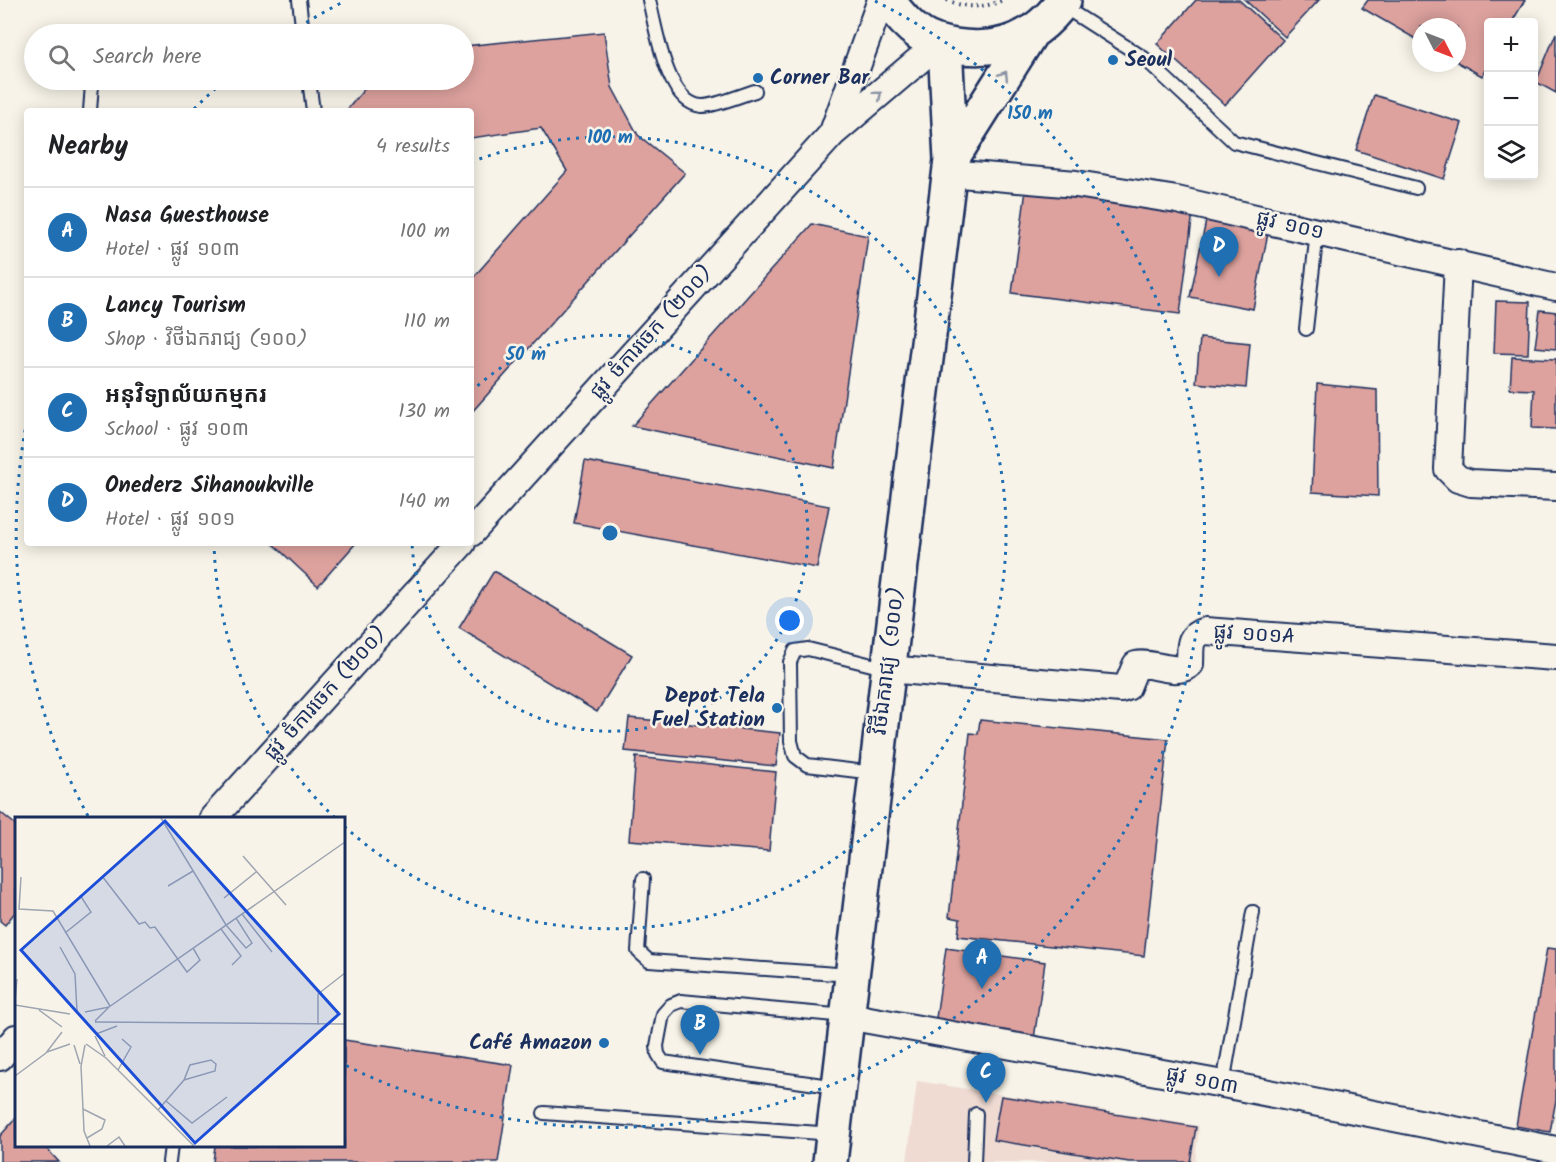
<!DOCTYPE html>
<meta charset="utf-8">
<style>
:root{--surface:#fff;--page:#f2f2f2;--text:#202124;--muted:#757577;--line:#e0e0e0;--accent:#1f6fb2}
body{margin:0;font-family:Kalam,"Noto Sans Khmer",sans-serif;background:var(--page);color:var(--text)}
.controls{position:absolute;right:18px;top:18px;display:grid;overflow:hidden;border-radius:6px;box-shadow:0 3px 15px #0003}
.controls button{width:54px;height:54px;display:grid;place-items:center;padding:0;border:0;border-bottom:2px solid var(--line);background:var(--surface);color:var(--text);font:30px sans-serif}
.compass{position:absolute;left:1412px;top:18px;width:54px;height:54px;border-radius:50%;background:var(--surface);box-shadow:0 3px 15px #0003;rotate:132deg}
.you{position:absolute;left:790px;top:621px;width:21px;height:21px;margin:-15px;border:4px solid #fff;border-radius:50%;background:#1a73e8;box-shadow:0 0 0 9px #1a73e833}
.badge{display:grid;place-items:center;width:39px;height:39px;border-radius:50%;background:var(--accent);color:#fff;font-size:20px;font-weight:700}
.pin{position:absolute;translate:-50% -50px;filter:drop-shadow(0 2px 3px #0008)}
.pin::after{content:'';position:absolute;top:32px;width:21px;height:18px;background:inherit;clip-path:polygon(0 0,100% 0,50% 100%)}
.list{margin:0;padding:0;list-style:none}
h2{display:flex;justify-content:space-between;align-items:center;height:78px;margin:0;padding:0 24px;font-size:26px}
h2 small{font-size:20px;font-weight:400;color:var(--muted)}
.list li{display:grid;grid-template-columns:39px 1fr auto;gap:18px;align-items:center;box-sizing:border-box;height:90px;padding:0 24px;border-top:2px solid var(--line)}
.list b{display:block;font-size:22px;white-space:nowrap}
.list p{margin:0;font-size:20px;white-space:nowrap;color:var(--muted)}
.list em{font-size:20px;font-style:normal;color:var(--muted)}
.icon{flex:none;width:33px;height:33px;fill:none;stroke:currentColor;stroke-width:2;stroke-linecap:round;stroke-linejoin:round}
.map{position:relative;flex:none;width:1556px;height:1162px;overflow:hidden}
.search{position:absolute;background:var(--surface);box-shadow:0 3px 15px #0003;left:24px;top:24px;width:450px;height:66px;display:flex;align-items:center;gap:15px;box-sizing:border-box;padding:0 21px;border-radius:33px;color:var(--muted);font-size:22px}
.panel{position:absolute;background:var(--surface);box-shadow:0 3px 15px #0003;left:24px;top:108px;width:450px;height:438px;border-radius:6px}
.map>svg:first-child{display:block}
.built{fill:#efdbd2}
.building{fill:#dda29e;stroke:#1b2f5e;stroke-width:1.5}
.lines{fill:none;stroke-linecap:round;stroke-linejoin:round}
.lane-casing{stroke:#1b2f5e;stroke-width:16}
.street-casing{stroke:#1b2f5e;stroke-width:30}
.primary-casing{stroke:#1b2f5e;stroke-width:38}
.path{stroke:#1b2f5e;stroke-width:4;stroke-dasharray:1.5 4.5;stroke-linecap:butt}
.lane{stroke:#f7f3e8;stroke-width:12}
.street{stroke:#f7f3e8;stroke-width:26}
.primary{stroke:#f7f3e8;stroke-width:33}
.oneway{stroke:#8991a3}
.ring{fill:none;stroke:#1f6fb2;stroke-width:3;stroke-dasharray:3 6}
.poi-dot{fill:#1f6fb2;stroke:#f7f3e8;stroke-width:2}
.labels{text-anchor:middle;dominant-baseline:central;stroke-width:5;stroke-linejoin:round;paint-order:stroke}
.poi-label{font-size:21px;font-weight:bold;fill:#1b2f5e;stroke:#f7f3e8;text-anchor:start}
.street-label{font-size:21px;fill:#1b2f5e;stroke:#f7f3e8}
.inset-road{fill:none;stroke:#9fa5b1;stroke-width:1.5}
.view{fill:#1d4ed8;fill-opacity:0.15;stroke:#1d4ed8;stroke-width:3}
.inset-edge{fill:none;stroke:#1b2f5e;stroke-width:3}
.centre{fill:#1f6fb2;stroke:#f7f3e8;stroke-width:3}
.ring-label{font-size:18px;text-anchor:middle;font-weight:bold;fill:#1f6fb2;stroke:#f7f3e8;stroke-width:5;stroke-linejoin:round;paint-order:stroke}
</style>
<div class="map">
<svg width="1556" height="1162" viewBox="0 0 1556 1162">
<rect width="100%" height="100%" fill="#f7f3e8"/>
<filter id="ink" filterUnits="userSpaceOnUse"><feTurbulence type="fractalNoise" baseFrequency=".0167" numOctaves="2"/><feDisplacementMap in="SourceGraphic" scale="12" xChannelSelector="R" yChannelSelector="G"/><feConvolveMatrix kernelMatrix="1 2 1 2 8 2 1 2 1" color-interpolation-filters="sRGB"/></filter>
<g filter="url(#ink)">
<path class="built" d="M917 1081 1199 1126 1195 1162H907Z"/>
<path class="building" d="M1196 0H1239L1283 40 1225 105 1157 44Z
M1245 0H1319L1285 37Z
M1368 0H1525L1512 22H1488V64L1482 76 1457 62V27H1421V42L1362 8Z
M604 32 612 87 638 135 685 173 471 413V280L567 171 541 128 471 138V111H346L372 80H464V46Z
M1556 33V93L1536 82Z
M1374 95 1462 123 1444 179 1356 150Z
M1026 190 1193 212 1180 314 1012 293Z
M1206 221 1268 233 1253 309 1190 297Z
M812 224 868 236 834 468 632 426Z
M1496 301 1530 302 1528 354 1494 353Z
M1540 310 1556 312V349L1535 347Z
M1200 338 1250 343 1246 388 1196 383Z
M1512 357 1556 359V429L1532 428 1534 390 1510 389Z
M1317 384 1377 390 1378 496 1312 492Z
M585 461 829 506 817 568 574 523Z
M272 543H356L318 586Z
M494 571 632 655 597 712 459 628Z
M629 718 780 733 776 766 625 751Z
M980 720 1168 739 1144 956 958 936 960 919 949 917 970 733 978 734Z
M636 757 776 772 769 851 629 840Z
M0 812 16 825V911L5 925 0 921Z
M946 948 1045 962 1034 1039 935 1025Z
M1547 948 1556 949V1100L1550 1132 1516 1126Z
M344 1040 513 1065 498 1162H213L215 1146H344Z
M1001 1096 1196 1127 1190 1162H1129L993 1140Z
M16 1118V1146H50L47 1149 59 1162H0V1136Z"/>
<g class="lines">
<g class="lane-casing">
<path id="lane" d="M299 0 303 34
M649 0C656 27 666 104 702 106 716 106 741 95 755 91
M1061 5 1144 58 1234 142 1416 188
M309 80 313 111
M90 111 92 84 95 80
M1306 329 1317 232
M874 773 807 765 795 756 791 741 790 662 795 651 808 649 888 669
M643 879 638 951 649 961 851 975
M1223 1084 1253 912
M837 1087 663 1062 658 1054 657 1046 663 1014 671 1005 681 1001 846 1016
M544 1113 833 1134
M169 1162 171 1146
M974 1162 976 1114"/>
</g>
<g class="street-casing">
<path id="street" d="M833 132 881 0
M949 173 1076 184 1177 200 1556 287
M1458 263 1448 469 1458 479 1471 483 1556 487
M471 533 833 133 939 43
M888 669 1121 689 1127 687 1136 665C1153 661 1176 677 1190 664 1191 648 1187 636 1205 631L1556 657
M213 818 462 543
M847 1016 1223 1084 1556 1150
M0 1057 16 1038"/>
</g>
<g class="primary-casing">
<path id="primary" d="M888 0C897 13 907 25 920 34 930 41 943 44 955 46 1001 53 1037 38 1064 0
M951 160 1031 33
M830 1162 913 463 951 160 945 45"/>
</g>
<path class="path" d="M947 0C966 9 985 8 1003 0"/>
<use href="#lane" class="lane"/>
<use href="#street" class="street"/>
<use href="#primary" class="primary"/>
</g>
<defs><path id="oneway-chevron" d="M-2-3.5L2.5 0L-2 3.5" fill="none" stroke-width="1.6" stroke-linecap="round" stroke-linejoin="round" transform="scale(1.5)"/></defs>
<g class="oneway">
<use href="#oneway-chevron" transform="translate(1004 75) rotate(-58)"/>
<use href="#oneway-chevron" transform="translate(878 95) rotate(-40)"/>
</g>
</g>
<g class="ring">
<path d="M471 392A198 198 0 1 1 412 543"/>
<path d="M335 818A396 396 0 0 1 214 543M471 162A396 396 0 1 1 345 827"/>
<path d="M88 816A594 594 0 0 1 27 420M194 109A594 594 0 0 1 224 81M291 32A594 594 0 0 1 345 1M875 1A594 594 0 1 1 345 1065"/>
</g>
<g class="poi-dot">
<circle cx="1113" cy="60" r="6"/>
<circle cx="758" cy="78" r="6"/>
<circle cx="777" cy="708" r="6"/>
<circle cx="604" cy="1043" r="6"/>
</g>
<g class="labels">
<g class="poi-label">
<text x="1125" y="60">Seoul</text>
<text x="770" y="78">Corner Bar</text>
<text x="765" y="696" text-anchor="end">Depot Tela<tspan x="765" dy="24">Fuel Station</tspan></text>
<text x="592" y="1043" text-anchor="end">Café Amazon</text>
</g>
<g class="street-label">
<text transform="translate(1290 226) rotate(13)">ផ្លូវ ១០១</text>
<text transform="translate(652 333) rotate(-48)">ផ្លូវ ចំការចេក (២០០)</text>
<text transform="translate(1254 635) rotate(4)">ផ្លូវ ១០១A</text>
<text transform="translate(889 661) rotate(-83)">វិថីឯករាជ្យ (១០០)</text>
<text transform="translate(326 694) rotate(-48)">ផ្លូវ ចំការចេក (២០០)</text>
<text transform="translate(1202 1081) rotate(11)">ផ្លូវ ១០៣</text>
</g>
</g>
<g transform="translate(15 817)">
<rect width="330" height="330" fill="#f7f3e8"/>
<path class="inset-road" d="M146 1 211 108 231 131 237 126 221 101M228 39 271 88M87 59 124 107 130 105 135 111 140 110 172 155 185 143 178 131M6 60 4 92 38 94 95 189M153 69 178 54M209 81 241 55M227 97 257 135M206 112 226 139 217 148M50 116 76 95 65 78M45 130 60 157 62 194M0 183 2 162M0 188 55 197M24 193 47 210M70 195 94 190M80 204 94 190 330 25M80 205 330 207M303 208V177L330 156M81 217 102 209M80 219 90 239M71 227 91 241 179 329M59 228 65 247M70 228 66 249 68 292 69 314 75 329M32 235 55 227M103 253 116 230 107 222M0 259 31 236 47 215M151 284 177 306 212 280M68 292 90 303 87 312 72 321M143 293 169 263 175 248 196 243 201 247 200 254 169 263M92 329 104 320 110 329"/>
<path class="view" d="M150 4 324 197 180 326 6 133Z"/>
<rect width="330" height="330" class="inset-edge"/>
</g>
<circle cx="610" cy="533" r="9" class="centre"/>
<g class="ring-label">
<text x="1030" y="119">150 m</text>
<text x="610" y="143">100 m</text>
<text x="526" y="360">50 m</text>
</g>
</svg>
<div class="controls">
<button>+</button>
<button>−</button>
<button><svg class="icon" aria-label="layers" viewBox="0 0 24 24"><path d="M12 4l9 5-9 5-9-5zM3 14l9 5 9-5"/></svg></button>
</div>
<svg class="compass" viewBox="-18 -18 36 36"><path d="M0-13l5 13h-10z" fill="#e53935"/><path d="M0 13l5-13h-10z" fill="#757577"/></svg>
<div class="you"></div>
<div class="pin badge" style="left:982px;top:989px">A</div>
<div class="pin badge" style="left:700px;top:1055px">B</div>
<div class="pin badge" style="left:986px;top:1103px">C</div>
<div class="pin badge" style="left:1219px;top:277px">D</div>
<div class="search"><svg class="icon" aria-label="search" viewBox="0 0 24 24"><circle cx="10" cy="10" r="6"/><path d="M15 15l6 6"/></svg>Search here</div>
<section class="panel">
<h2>Nearby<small>4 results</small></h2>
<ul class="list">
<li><span class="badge">A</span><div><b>Nasa Guesthouse</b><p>Hotel · ផ្លូវ ១០៣</p></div><em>100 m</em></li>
<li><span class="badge">B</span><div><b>Lancy Tourism</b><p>Shop · វិថីឯករាជ្យ (១០០)</p></div><em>110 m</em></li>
<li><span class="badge">C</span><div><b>អនុវិទ្យាល័យកម្មករ</b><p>School · ផ្លូវ ១០៣</p></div><em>130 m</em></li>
<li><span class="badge">D</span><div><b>Onederz Sihanoukville</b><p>Hotel · ផ្លូវ ១០១</p></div><em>140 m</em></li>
</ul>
</section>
</div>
